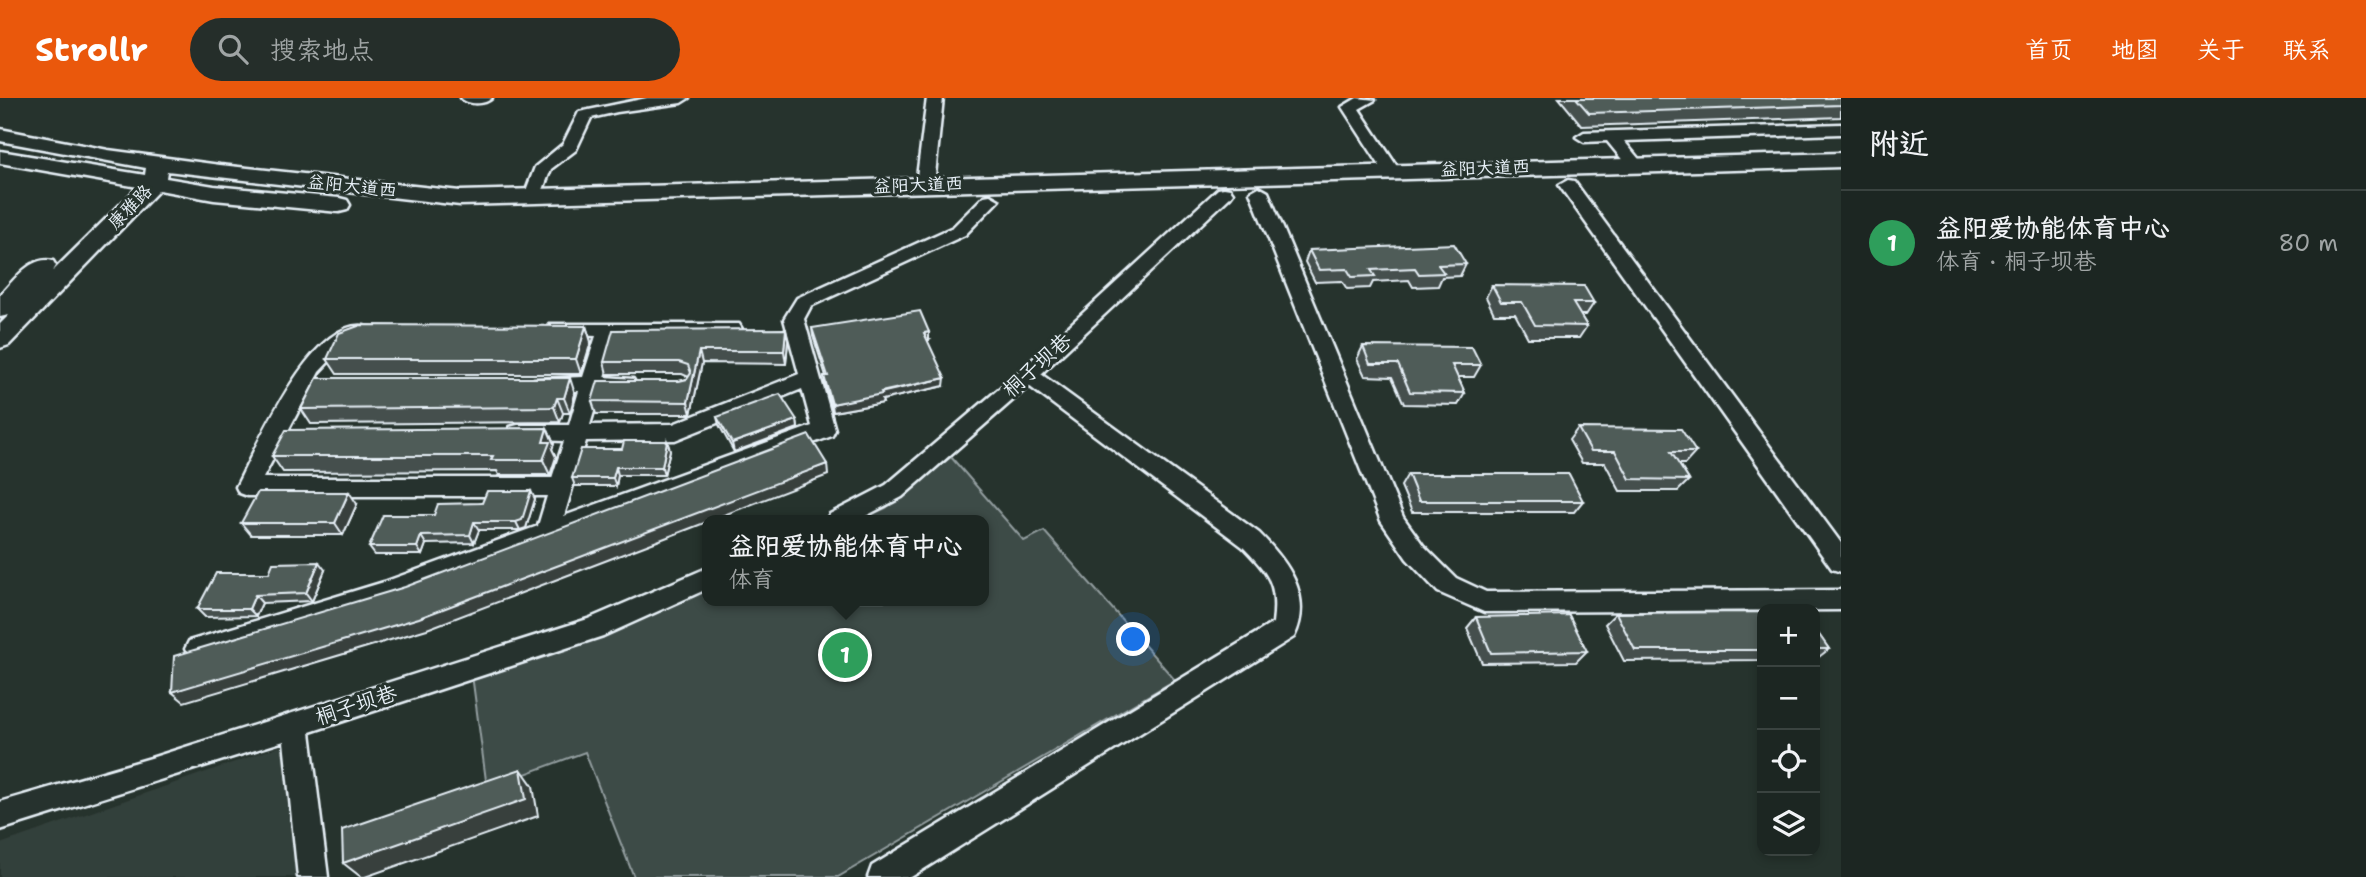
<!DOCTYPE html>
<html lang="zh">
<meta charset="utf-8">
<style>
:root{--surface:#1c2622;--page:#252e2a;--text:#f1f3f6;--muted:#a0a5a5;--line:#3a4340;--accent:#ea580c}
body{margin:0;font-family:"Shantell Sans","LXGW WenKai TC",sans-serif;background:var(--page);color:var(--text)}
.controls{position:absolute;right:21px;bottom:21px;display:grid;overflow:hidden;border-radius:14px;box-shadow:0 4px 10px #0003}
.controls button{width:63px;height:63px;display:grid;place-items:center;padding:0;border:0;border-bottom:2px solid var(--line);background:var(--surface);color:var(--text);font:35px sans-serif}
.you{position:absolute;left:1134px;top:542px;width:24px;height:24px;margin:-18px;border:5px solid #fff;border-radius:50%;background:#1a73e8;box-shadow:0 0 0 10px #1a73e833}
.badge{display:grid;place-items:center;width:46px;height:46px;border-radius:50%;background:var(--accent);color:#fff;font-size:23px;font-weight:700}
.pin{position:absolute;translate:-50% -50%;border:4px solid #fff;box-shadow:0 2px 7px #0006}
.popup{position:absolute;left:702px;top:417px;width:287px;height:91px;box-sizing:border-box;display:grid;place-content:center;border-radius:14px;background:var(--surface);filter:drop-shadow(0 2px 5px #0005);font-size:23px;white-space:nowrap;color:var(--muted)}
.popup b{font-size:26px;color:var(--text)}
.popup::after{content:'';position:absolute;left:50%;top:100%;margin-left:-14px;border:14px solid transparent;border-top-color:var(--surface)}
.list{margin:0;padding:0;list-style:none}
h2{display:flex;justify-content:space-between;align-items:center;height:91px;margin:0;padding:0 28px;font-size:30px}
h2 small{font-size:23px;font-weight:400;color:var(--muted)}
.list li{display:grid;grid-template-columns:46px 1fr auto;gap:21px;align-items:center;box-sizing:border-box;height:105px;padding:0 28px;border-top:2px solid var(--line)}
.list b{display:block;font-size:26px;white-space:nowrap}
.list p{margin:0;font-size:23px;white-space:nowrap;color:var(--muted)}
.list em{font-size:23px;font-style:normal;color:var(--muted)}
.icon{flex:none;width:38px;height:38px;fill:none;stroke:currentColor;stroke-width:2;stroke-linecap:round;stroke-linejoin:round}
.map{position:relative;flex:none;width:1841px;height:779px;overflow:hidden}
header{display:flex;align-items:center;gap:42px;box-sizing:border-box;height:98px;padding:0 35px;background:var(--accent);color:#fff}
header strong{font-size:33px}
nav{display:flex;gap:38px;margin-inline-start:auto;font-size:24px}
.search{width:490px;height:63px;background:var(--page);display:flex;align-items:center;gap:18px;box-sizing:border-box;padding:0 24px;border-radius:38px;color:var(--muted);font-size:26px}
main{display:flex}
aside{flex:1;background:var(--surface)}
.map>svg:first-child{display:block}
.built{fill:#333f3a}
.green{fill:#3e4b47;stroke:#939ea0;stroke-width:2}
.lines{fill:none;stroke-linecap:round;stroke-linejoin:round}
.minor-casing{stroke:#e8f1f8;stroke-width:5}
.major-casing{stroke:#e8f1f8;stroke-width:5}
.minor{fill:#26332d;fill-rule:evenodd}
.major{fill:#26332d;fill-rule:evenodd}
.wall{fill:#454f4d;stroke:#e8f1f8;stroke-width:2}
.shaded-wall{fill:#38403e;stroke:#e8f1f8;stroke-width:2}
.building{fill:#505c59;stroke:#e8f1f8;stroke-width:2}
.labels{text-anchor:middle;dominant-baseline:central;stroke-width:6;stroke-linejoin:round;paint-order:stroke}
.far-street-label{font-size:18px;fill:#e8f1f8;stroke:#26332d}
.street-label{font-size:21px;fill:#e8f1f8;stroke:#26332d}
</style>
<header>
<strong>Strollr</strong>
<div class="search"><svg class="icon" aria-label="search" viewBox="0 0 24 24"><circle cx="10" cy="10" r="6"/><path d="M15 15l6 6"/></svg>搜索地点</div>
<nav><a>首页</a><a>地图</a><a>关于</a><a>联系</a></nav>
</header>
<main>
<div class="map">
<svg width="1841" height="779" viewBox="0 0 1841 779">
<rect width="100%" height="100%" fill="#26332d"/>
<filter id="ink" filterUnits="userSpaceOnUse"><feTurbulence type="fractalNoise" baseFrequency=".0143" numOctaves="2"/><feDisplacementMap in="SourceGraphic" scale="14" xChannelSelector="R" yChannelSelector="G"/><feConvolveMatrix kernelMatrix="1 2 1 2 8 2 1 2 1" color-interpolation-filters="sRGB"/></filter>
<g filter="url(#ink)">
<path class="built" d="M309 638 326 779H0V746Z"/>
<path class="green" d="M951 359 1024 443 1044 433 1175 582 838 779H634L585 654 487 690 472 577 707 490V503H983V422H859L886 410Z"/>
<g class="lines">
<g class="minor-casing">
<path id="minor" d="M461 0H492C485 7 468 7 461 0Z
M647 0H689L681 5 617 14 591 20 576 52 551 71 539 102H527L524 98 535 69 563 46 579 14Z
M927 0H943L934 87 925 92 916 87Z
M1357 0 1375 2 1359 11 1400 73 1398 77H1386L1342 9Z
M1841 26V36L1624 43 1643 66 1635 71 1629 70 1607 43 1584 44 1576 39 1584 34Z
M1568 82 1574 83 1841 445V474L1832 471 1559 87Z
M1259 89 1268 94 1403 419 1423 447 1456 480 1486 494 1841 492V512L1484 514 1438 494 1407 461 1381 423 1250 94Z
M1224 90 1230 91 1233 95 1230 99 1041 276 1259 435C1287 463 1314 498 1294 539L911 779H868L872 768 1273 525C1278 486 1269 476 1243 449L1029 288 902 399 858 422H826L830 416 886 387 1021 272 1218 91Z
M990 97 999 102 965 137 811 208 804 221 835 332 832 338 396 500 198 562 189 559 185 551 189 543 384 484 538 428 547 398H247L239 395 236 389C256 350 314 214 368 229L371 234 368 239 341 251 319 274 263 380H552L564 343 510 341 507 335 510 329 518 327H569L579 293 534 291 531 286 534 281 583 279 596 238 549 236 546 231 549 226H739L742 231 739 236 732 238H616L604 279 633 281 636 286 633 291 600 293 590 327 673 326 799 276 784 221 797 200 953 129 984 98ZM802 291 812 328 564 418 586 343 675 342Z
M707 470V491L603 538 310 634 328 779H298L284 643 0 732V704L151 660 588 521Z"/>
</g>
<g class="major-casing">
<path id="major" d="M0 31 108 52 220 67 460 93 1841 55V69L460 107 167 73 166 80 214 88 339 100 347 102 350 107 347 112 339 114 214 102 159 92 9 247 0 250V226L9 217 0 219V197C14 183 31 157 53 163L56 168 53 173 138 89 0 65V53L145 77 146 70 0 43Z"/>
</g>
<use href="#minor" class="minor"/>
<use href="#major" class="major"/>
</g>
<path class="wall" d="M1559 0H1841V19L1582 28Z
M1309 152 1466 166 1460 178 1442 179 1438 188 1413 189 1409 182 1373 184 1370 190 1347 191 1342 183 1315 184 1305 164Z
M1492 187 1594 205 1586 217H1580L1587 228 1579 240H1528L1515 216H1494L1486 199Z
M586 228 591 244 581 276H337L327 261Z
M812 230 929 242 927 243 944 288 882 302 883 305 833 314 825 287 824 278H826L813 238Z
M788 243 786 266 702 265 691 316H596L592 303 679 283 687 281 689 279 682 276H607L604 264Z
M1363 248 1481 267 1474 279H1458L1465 295 1458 307 1404 306 1392 279 1365 278 1357 261Z
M575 296 570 315H563L560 324 311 326 301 311Z
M717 319 797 322 798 330 734 354 719 327Z
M547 330 554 346 552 351 556 359 550 377H499L497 373 283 374 272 358Z
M1578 330 1696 354 1685 366H1679L1689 382 1678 393H1620L1605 365H1582L1569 342Z
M667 343 670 352 664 377H618L616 388H575L572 380 622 351Z
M1408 376 1583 403 1574 414H1412L1401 388Z
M535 401 526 430 520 432H479L474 445 426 446 422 457H375L369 449 434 417 482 405Z
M357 406 343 437H251L241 425Z
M325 472 312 503 262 505 256 518 205 519 197 511Z
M1762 514V562L1624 563 1605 526 1616 515Z
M1476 519 1587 553 1576 564 1482 565 1467 530Z
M1815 531 1829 551 1815 562Z"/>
<path class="shaded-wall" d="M586 228 591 244 581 276 576 261Z
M786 231 788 243 786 266 784 253Z
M929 234V242L924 243V235Z
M699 253 702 265 691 316 688 304Z
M570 280 575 296 570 315 564 300Z
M945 280 944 288 882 302 883 305 833 314 832 306Z
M557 300 563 315 560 324 554 309Z
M797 322 798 330 734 354 732 345Z
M547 330 554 346 552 351 556 359 550 377 543 362V344Z
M667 343 670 352 664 377 662 369Z
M827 366 828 377 711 422H707V424L427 531 184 604 172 594Z
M616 369 618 377 616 388 613 380Z
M531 393 535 401 526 430 520 432 516 424Z
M349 394 357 406 343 437 335 425Z
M474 424 479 432 474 445 470 437Z
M421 438 426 446 422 457 417 449Z
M319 464 325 472 312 503 306 495Z
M255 497 262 505 256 518 249 511Z
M521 671 533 688 538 718 365 779H361L343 765Z"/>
<path class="building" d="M1576 0H1841V7L1589 15Z
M1454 146 1466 166 1438 167 1444 175 1419 176 1415 170 1371 172 1375 178 1352 179 1347 171 1319 172 1309 152Z
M1492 187 1584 188 1594 205H1573L1587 228 1535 227 1522 204H1501Z
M920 213 929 234 924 235 945 280 881 294 882 296 832 306 824 278H828L812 230Z
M361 227 586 228 576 261H327L339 235Z
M786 231 784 253H699L688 304 592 303 598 283H679L687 281 691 275 688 267 679 264H604L613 232Z
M1363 248 1472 249 1481 267H1452L1465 295 1410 294 1398 266H1370Z
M317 280H570L564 300H557L554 309 301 311Z
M780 296 797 322 732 345 717 319Z
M547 330 543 344H550L543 362H491L493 358H272L286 332Z
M1578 330 1681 331 1696 354H1671L1689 382 1630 381 1615 353H1591Z
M809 337 827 366 419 520 172 594 174 558 405 489Z
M624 343H667L662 369H616L613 380H572L581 351H622Z
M1408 376H1569L1583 403H1419Z
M487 393H531L522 422 516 424H474L470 437 421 438 417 449H369L383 417H434L438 406 482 405Z
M258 394H349L335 425H241Z
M319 464 306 495 255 497 249 511H197L216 475H269L273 465Z
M1762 514V552H1635L1616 515Z
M1569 517 1587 553 1491 555 1476 519Z
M1815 531 1829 551H1815Z
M521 671 526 701 343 765 342 732Z"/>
</g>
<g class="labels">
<g class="far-street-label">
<text transform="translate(1485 70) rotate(-2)">益阳大道西</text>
<text transform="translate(918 87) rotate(-2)">益阳大道西</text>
<text transform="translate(352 88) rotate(6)">益阳大道西</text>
<text transform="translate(130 109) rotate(-46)">康雅路</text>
</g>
<g class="street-label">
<text transform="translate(1037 267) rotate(-42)">桐子坝巷</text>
<text transform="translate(356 607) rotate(-18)">桐子坝巷</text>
</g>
</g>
</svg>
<div class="controls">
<button>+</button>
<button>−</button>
<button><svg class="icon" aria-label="locate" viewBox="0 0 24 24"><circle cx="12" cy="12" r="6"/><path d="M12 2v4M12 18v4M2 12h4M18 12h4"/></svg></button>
<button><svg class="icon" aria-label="layers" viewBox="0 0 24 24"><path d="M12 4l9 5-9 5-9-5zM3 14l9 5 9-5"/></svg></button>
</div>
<div class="you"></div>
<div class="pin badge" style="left:845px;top:557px;background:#2e9e5b">1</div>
<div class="popup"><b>益阳爱协能体育中心</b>体育</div>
</div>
<aside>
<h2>附近<small></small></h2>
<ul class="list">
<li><span class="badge" style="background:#2e9e5b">1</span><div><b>益阳爱协能体育中心</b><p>体育 · 桐子坝巷</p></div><em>80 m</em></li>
</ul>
</aside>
</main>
